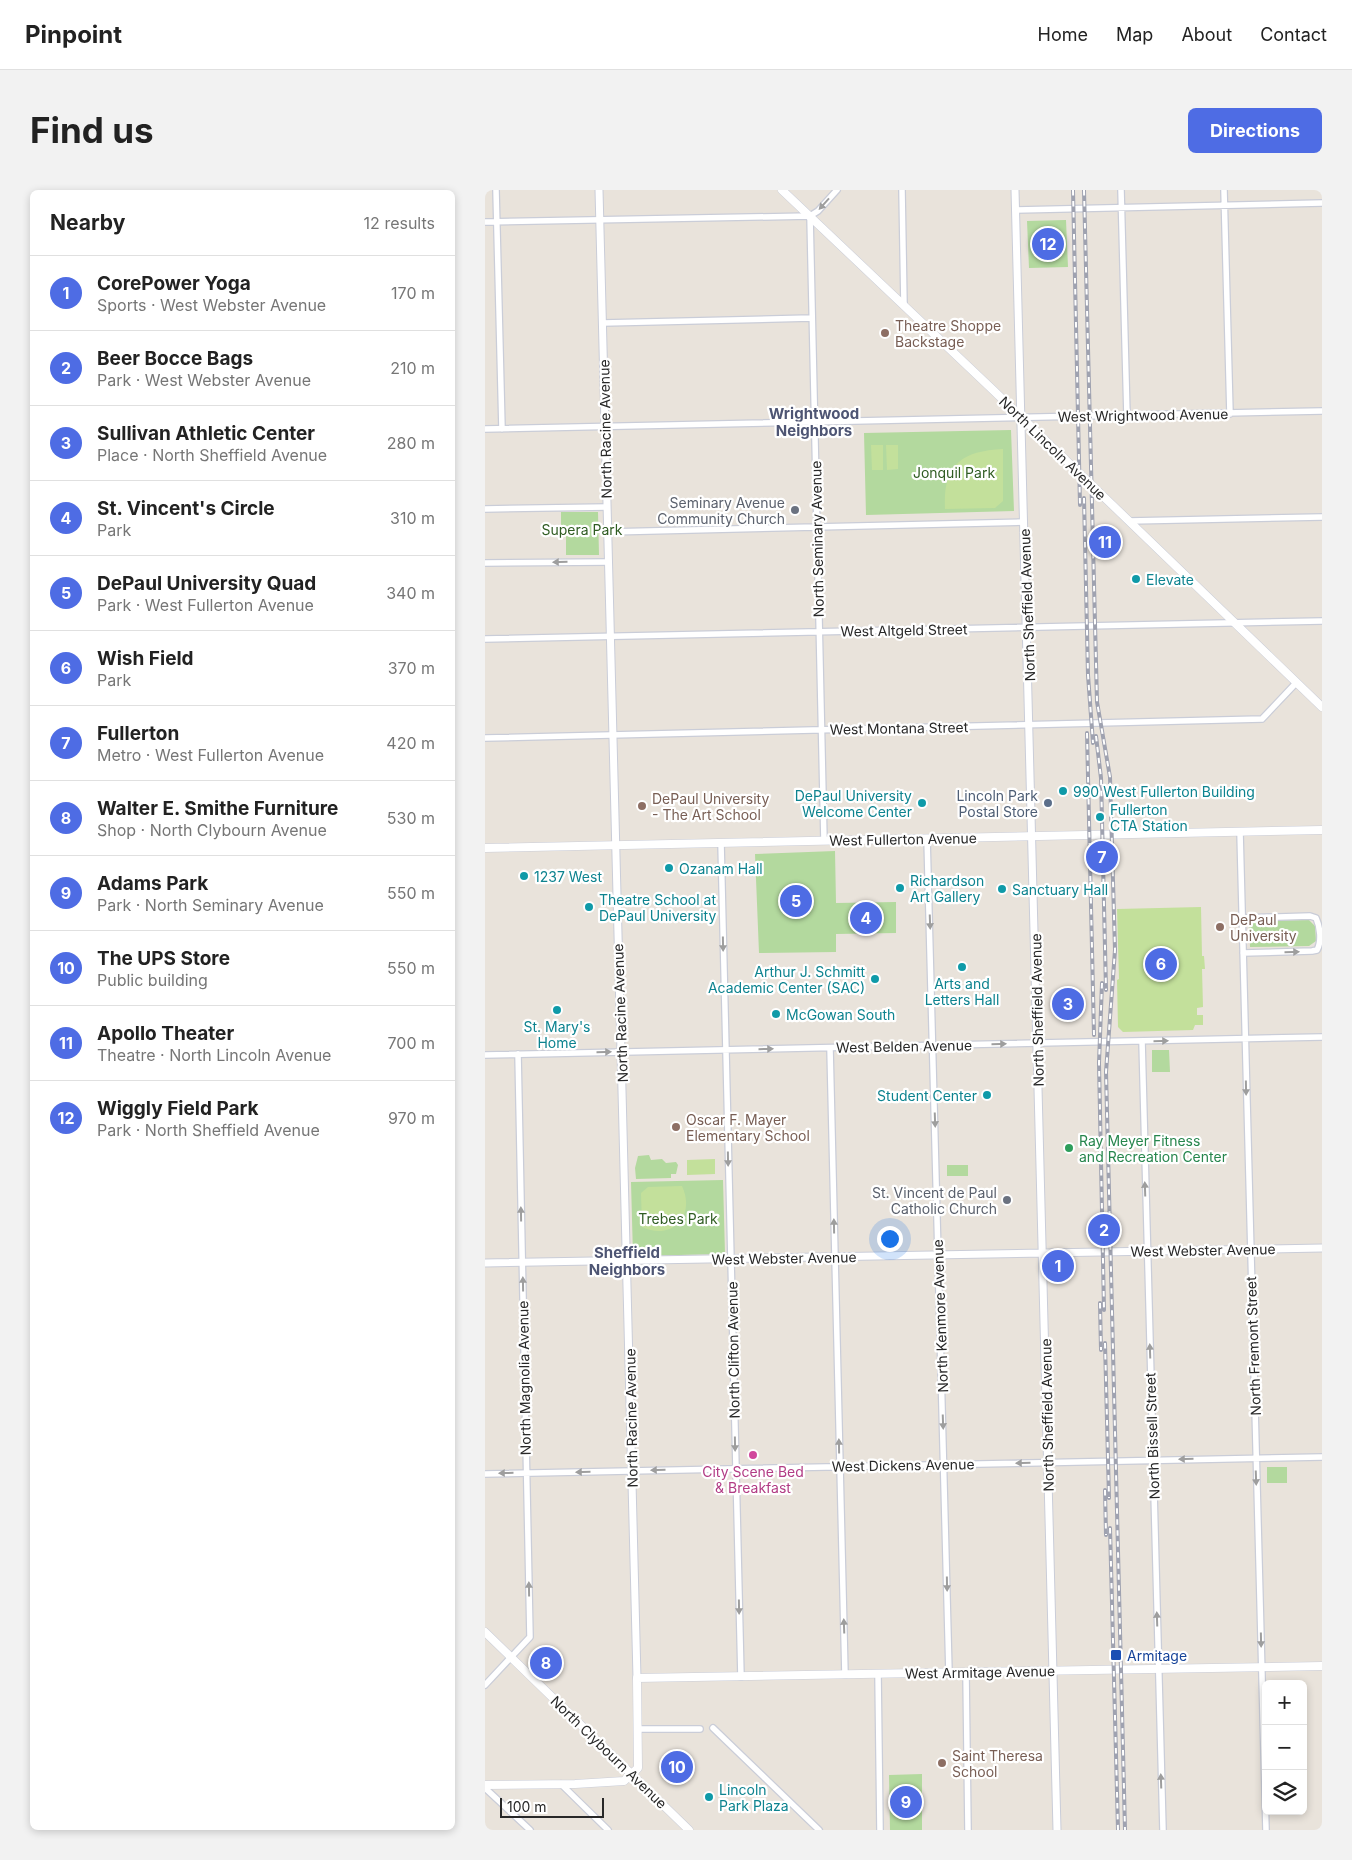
<!DOCTYPE html>
<meta charset="utf-8">
<style>
:root{--surface:#fff;--page:#f2f2f2;--text:#222;--muted:#767676;--line:#e0e0e0;--accent:#4e6ce4}
body{margin:0;font-family:Inter,sans-serif;background:var(--page);color:var(--text)}
.controls{position:absolute;right:15px;bottom:15px;display:grid;overflow:hidden;border-radius:8px;box-shadow:0 2px 8px #0003}
.controls button{width:45px;height:45px;display:grid;place-items:center;padding:0;border:0;border-bottom:1px solid var(--line);background:var(--surface);color:var(--text);font:25px sans-serif}
.scale{position:absolute;left:15px;bottom:12px;width:104px;box-sizing:border-box;padding-left:5px;border:2px solid #282828;border-top:0;font-size:14px;line-height:18px;white-space:nowrap;color:#282828;-webkit-text-stroke:4px #fff;paint-order:stroke}
.you{position:absolute;left:404px;top:1048px;width:18px;height:18px;margin:-12px;border:4px solid #fff;border-radius:50%;background:#1a73e8;box-shadow:0 0 0 8px #1a73e833}
.badge{display:grid;place-items:center;width:32px;height:32px;border-radius:50%;background:var(--accent);color:#fff;font-size:16px;font-weight:700}
.pin{position:absolute;translate:-50% -50%;border:2px solid #fff;box-shadow:0 1px 5px #0006}
.list{margin:0;padding:0;list-style:none}
h2{display:flex;justify-content:space-between;align-items:center;height:65px;margin:0;padding:0 20px;font-size:21px}
h2 small{font-size:16px;font-weight:400;color:var(--muted)}
.list li{display:grid;grid-template-columns:32px 1fr auto;gap:15px;align-items:center;box-sizing:border-box;height:75px;padding:0 20px;border-top:1px solid var(--line)}
.list b{display:block;font-size:19px;white-space:nowrap}
.list p{margin:0;font-size:16px;white-space:nowrap;color:var(--muted)}
.list em{font-size:16px;font-style:normal;color:var(--muted)}
.icon{flex:none;width:28px;height:28px;fill:none;stroke:currentColor;stroke-width:2;stroke-linecap:round;stroke-linejoin:round}
.map{position:relative;flex:none;width:837px;height:1640px;overflow:hidden;border-radius:8px}
header{display:flex;align-items:center;gap:30px;box-sizing:border-box;height:70px;padding:0 25px;background:var(--surface);border-bottom:1px solid var(--line)}
header strong{font-size:24px}
nav{display:flex;gap:28px;margin-inline-start:auto;font-size:18px}
.intro{display:flex;align-items:center;justify-content:space-between;box-sizing:border-box;height:120px;padding:0 30px}
h1{margin:0;font-size:35px}
.button{padding:12px 22px;border-radius:8px;background:var(--accent);color:#fff;font-size:18px;font-weight:700}
main{display:flex;gap:30px;padding:0 30px}
aside{flex:1;background:var(--surface);border-radius:8px;box-shadow:0 2px 8px #0003}
.map>svg:first-child{display:block}
.green{fill:#b3d99e}
.pitch{fill:#c3e09b}
.lines{fill:none;stroke-linecap:round;stroke-linejoin:round}
.minor-casing{stroke:#cacdd8;stroke-width:8}
.tertiary-casing{stroke:#cacdd8;stroke-width:9}
.secondary-casing{stroke:#cacdd8;stroke-width:9}
.minor{stroke:#fff;stroke-width:5.5}
.tertiary{stroke:#fff;stroke-width:7}
.secondary{stroke:#fff;stroke-width:8}
.rail-casing{stroke:#9fa2b0;stroke-width:4}
.rail{stroke:#fff;stroke-width:2;stroke-dasharray:5.5;stroke-linecap:butt}
.oneway{fill:#9e9e9e}
.education-dot{fill:#8d6e63;stroke:#fff;stroke-width:2}
.worship-dot{fill:#6b7280;stroke:#fff;stroke-width:2}
.culture-dot{fill:#0f9aa8;stroke:#fff;stroke-width:2}
.service-dot{fill:#5c6f8a;stroke:#fff;stroke-width:2}
.leisure-dot{fill:#2e9e5b;stroke:#fff;stroke-width:2}
.hotel-dot{fill:#d1479c;stroke:#fff;stroke-width:2}
.transit-dot{fill:#1a4fb4;stroke:#fff;stroke-width:2}
.labels{text-anchor:middle;dominant-baseline:central;stroke-width:4.5;stroke-linejoin:round;paint-order:stroke}
.education-label{font-size:14px;fill:#785e54;stroke:#fff;text-anchor:start}
.street-label{font-size:14px;fill:#282828;stroke:#fff}
.park-label{font-size:14px;fill:#2f5c22;stroke:#fff}
.worship-label{font-size:14px;fill:#5b616d;stroke:#fff;text-anchor:end}
.culture-label{font-size:14px;fill:#0d838f;stroke:#fff;text-anchor:start}
.service-label{font-size:14px;fill:#4e5e75;stroke:#fff;text-anchor:end}
.leisure-label{font-size:14px;fill:#27864d;stroke:#fff;text-anchor:start}
.hotel-label{font-size:14px;fill:#b23c85;stroke:#fff}
.transit-label{font-size:14px;fill:#164399;stroke:#fff;text-anchor:start}
.neighbourhood-label{font-size:15px;font-weight:bold;fill:#4e5573;stroke:#fff}
</style>
<header>
<strong>Pinpoint</strong>
<nav><a>Home</a><a>Map</a><a>About</a><a>Contact</a></nav>
</header>
<div class="intro"><h1>Find us</h1><a class="button">Directions</a></div>
<main>
<aside>
<h2>Nearby<small>12 results</small></h2>
<ul class="list">
<li><span class="badge">1</span><div><b>CorePower Yoga</b><p>Sports · West Webster Avenue</p></div><em>170 m</em></li>
<li><span class="badge">2</span><div><b>Beer Bocce Bags</b><p>Park · West Webster Avenue</p></div><em>210 m</em></li>
<li><span class="badge">3</span><div><b>Sullivan Athletic Center</b><p>Place · North Sheffield Avenue</p></div><em>280 m</em></li>
<li><span class="badge">4</span><div><b>St. Vincent's Circle</b><p>Park</p></div><em>310 m</em></li>
<li><span class="badge">5</span><div><b>DePaul University Quad</b><p>Park · West Fullerton Avenue</p></div><em>340 m</em></li>
<li><span class="badge">6</span><div><b>Wish Field</b><p>Park</p></div><em>370 m</em></li>
<li><span class="badge">7</span><div><b>Fullerton</b><p>Metro · West Fullerton Avenue</p></div><em>420 m</em></li>
<li><span class="badge">8</span><div><b>Walter E. Smithe Furniture</b><p>Shop · North Clybourn Avenue</p></div><em>530 m</em></li>
<li><span class="badge">9</span><div><b>Adams Park</b><p>Park · North Seminary Avenue</p></div><em>550 m</em></li>
<li><span class="badge">10</span><div><b>The UPS Store</b><p>Public building</p></div><em>550 m</em></li>
<li><span class="badge">11</span><div><b>Apollo Theater</b><p>Theatre · North Lincoln Avenue</p></div><em>700 m</em></li>
<li><span class="badge">12</span><div><b>Wiggly Field Park</b><p>Park · North Sheffield Avenue</p></div><em>970 m</em></li>
</ul>
</aside>
<div class="map">
<svg width="837" height="1640" viewBox="0 0 837 1640">
<rect width="100%" height="100%" fill="#e9e3db"/>
<path class="green" d="M581 30 583 77 544 78 542 31Z
M526 240 529 321 381 325 379 243Z
M76 322H113L114 365H81V343L76 342Z
M350 661 351 713 411 712V743L351 744V762L274 763 270 664Z
M824 730 830 736 831 751 824 756 765 757 764 731Z
M667 860H684L685 882H667Z
M164 965 166 970 177 969 181 973 191 972 193 975 191 984H186V988L151 989 150 978 153 966Z
M462 975H483V986H462Z
M238 990 240 1064 148 1066 146 992Z
M625 1030 626 1050H613V1031Z
M782 1277H802V1293H782Z
M437 1584V1640H405L404 1585Z"/>
<path class="pitch" d="M386 255H398V280H387Z
M401 255H413V279L402 280Z
M518 259V311L510 318 460 319C458 276 475 261 518 259Z
M716 717 717 766H719L720 779H717L718 817 712 818V825H718V835H710L708 840 638 842 633 837 632 790 634 789 632 719Z
M230 969V984L202 985V970Z
M197 996C211 1026 187 1051 157 1037L156 1003 163 997Z"/>
<g class="lines">
<g class="minor-casing">
<path id="minor" d="M11 0 17 239
M417 0 419 115
M636 0 642 226
M739 0 745 224
M531 20 837 13
M325 26 339 651
M0 32 325 26 333 21 352 0
M118 133 326 128
M0 239 837 221
M0 319 122 317
M644 331 837 327
M123 342 539 332
M0 373 124 372
M0 449 837 431
M0 548 777 529 811 493
M755 642 781 1640
M442 648 464 1483
M236 653 256 1487
M757 728 825 726 831 728C835 737 837 751 832 760L827 761 758 763
M657 851 678 1640
M345 858 360 1485
M0 865 837 847
M0 1284 837 1267
M481 1483 483 1640
M393 1484 395 1640
M0 1495 45 1447 33 864
M228 1538 334 1640
M153 1539H215
M76 1594 123 1640
M0 1598 45 1640"/>
</g>
<g class="tertiary-casing">
<path id="tertiary" d="M114 0 152 1488
M530 0 572 1640
M0 1073 837 1058"/>
</g>
<g class="secondary-casing">
<path id="secondary" d="M297 0 508 200 837 517
M0 658 837 640
M0 1442 204 1640
M0 1595 90 1594 139 1591 153 1578 152 1488 837 1476"/>
</g>
<use href="#minor" class="minor"/>
<use href="#tertiary" class="tertiary"/>
<use href="#secondary" class="secondary"/>
<g class="rail-casing">
<path id="rail" d="M588 0 595 315
M599 0 612 512 625 587 630 760 621 882 640 1640
M599 308 603 485 608 553
M602 543 609 845
M611 546 616 588 621 800
M617 793 614 873 619 1120
M615 1113 616 1160
M620 1153 624 1308
M620 1300 621 1345
M625 1338 633 1640"/>
</g>
<use href="#rail" class="rail"/>
</g>
<defs><path id="oneway-solid" d="M-6-.8H1V-3.2L6.5 0L1 3.2V.8H-6Z" transform="scale(1.25)"/></defs>
<g class="oneway">
<use href="#oneway-solid" transform="translate(339 14) rotate(132)"/>
<use href="#oneway-solid" transform="translate(75 372) rotate(179)"/>
<use href="#oneway-solid" transform="translate(445 732) rotate(88)"/>
<use href="#oneway-solid" transform="translate(238 754) rotate(89)"/>
<use href="#oneway-solid" transform="translate(807 762) rotate(-1)"/>
<use href="#oneway-solid" transform="translate(676 851) rotate(-1)"/>
<use href="#oneway-solid" transform="translate(514 854) rotate(-1)"/>
<use href="#oneway-solid" transform="translate(281 859) rotate(-1)"/>
<use href="#oneway-solid" transform="translate(119 862) rotate(-1)"/>
<use href="#oneway-solid" transform="translate(761 898) rotate(89)"/>
<use href="#oneway-solid" transform="translate(450 930) rotate(88)"/>
<use href="#oneway-solid" transform="translate(243 969) rotate(89)"/>
<use href="#oneway-solid" transform="translate(660 999) rotate(-92)"/>
<use href="#oneway-solid" transform="translate(36 1024) rotate(-91)"/>
<use href="#oneway-solid" transform="translate(349 1036) rotate(-91)"/>
<use href="#oneway-solid" transform="translate(38 1094) rotate(-91)"/>
<use href="#oneway-solid" transform="translate(665 1161) rotate(-92)"/>
<use href="#oneway-solid" transform="translate(458 1232) rotate(88)"/>
<use href="#oneway-solid" transform="translate(250 1254) rotate(89)"/>
<use href="#oneway-solid" transform="translate(354 1256) rotate(-91)"/>
<use href="#oneway-solid" transform="translate(701 1269) rotate(179)"/>
<use href="#oneway-solid" transform="translate(538 1273) rotate(179)"/>
<use href="#oneway-solid" transform="translate(173 1280) rotate(179)"/>
<use href="#oneway-solid" transform="translate(98 1282) rotate(179)"/>
<use href="#oneway-solid" transform="translate(21 1283) rotate(179)"/>
<use href="#oneway-solid" transform="translate(771 1288) rotate(88)"/>
<use href="#oneway-solid" transform="translate(462 1394) rotate(89)"/>
<use href="#oneway-solid" transform="translate(44 1399) rotate(-91)"/>
<use href="#oneway-solid" transform="translate(254 1417) rotate(89)"/>
<use href="#oneway-solid" transform="translate(672 1429) rotate(-92)"/>
<use href="#oneway-solid" transform="translate(359 1436) rotate(-92)"/>
<use href="#oneway-solid" transform="translate(776 1450) rotate(89)"/>
<use href="#oneway-solid" transform="translate(676 1591) rotate(-92)"/>
</g>
<g class="education-dot">
<circle cx="400" cy="143" r="5"/>
<circle cx="157" cy="616" r="5"/>
<circle cx="735" cy="737" r="5"/>
<circle cx="191" cy="937" r="5"/>
<circle cx="457" cy="1573" r="5"/>
</g>
<g class="worship-dot">
<circle cx="310" cy="320" r="5"/>
<circle cx="522" cy="1010" r="5"/>
</g>
<g class="culture-dot">
<circle cx="651" cy="389" r="5"/>
<circle cx="578" cy="601" r="5"/>
<circle cx="437" cy="613" r="5"/>
<circle cx="615" cy="627" r="5"/>
<circle cx="184" cy="678" r="5"/>
<circle cx="39" cy="686" r="5"/>
<circle cx="415" cy="698" r="5"/>
<circle cx="517" cy="699" r="5"/>
<circle cx="104" cy="717" r="5"/>
<circle cx="477" cy="777" r="5"/>
<circle cx="390" cy="789" r="5"/>
<circle cx="72" cy="820" r="5"/>
<circle cx="291" cy="824" r="5"/>
<circle cx="502" cy="905" r="5"/>
<circle cx="224" cy="1607" r="5"/>
</g>
<circle class="service-dot" cx="563" cy="613" r="5"/>
<circle class="leisure-dot" cx="584" cy="958" r="5"/>
<circle class="hotel-dot" cx="268" cy="1265" r="5"/>
<rect class="transit-dot" x="625" y="1459" width="12" height="12" rx="2.5"/>
<g class="labels">
<g class="education-label">
<text x="410" y="135">Theatre Shoppe<tspan x="410" dy="16">Backstage</tspan></text>
<text x="167" y="608">DePaul University<tspan x="167" dy="16">- The Art School</tspan></text>
<text x="745" y="729">DePaul<tspan x="745" dy="16">University</tspan></text>
<text x="201" y="929">Oscar F. Mayer<tspan x="201" dy="16">Elementary School</tspan></text>
<text x="467" y="1565">Saint Theresa<tspan x="467" dy="16">School</tspan></text>
</g>
<g class="street-label">
<text transform="translate(658 225) rotate(-1)">West Wrightwood Avenue</text>
<text transform="translate(120 239) rotate(-91)">North Racine Avenue</text>
<text transform="translate(568 258) rotate(44)">North Lincoln Avenue</text>
<text transform="translate(332 349) rotate(-91)">North Seminary Avenue</text>
<text transform="translate(542 415) rotate(-92)">North Sheffield Avenue</text>
<text transform="translate(419 440) rotate(-1)">West Altgeld Street</text>
<text transform="translate(414 538) rotate(-1)">West Montana Street</text>
<text transform="translate(418 649) rotate(-1)">West Fullerton Avenue</text>
<text transform="translate(552 820) rotate(-91)">North Sheffield Avenue</text>
<text transform="translate(135 823) rotate(-92)">North Racine Avenue</text>
<text transform="translate(419 856) rotate(-1)">West Belden Avenue</text>
<text transform="translate(718 1060) rotate(-1)">West Webster Avenue</text>
<text transform="translate(299 1068) rotate(-1)">West Webster Avenue</text>
<text transform="translate(455 1126) rotate(-92)">North Kenmore Avenue</text>
<text transform="translate(768 1156) rotate(-92)">North Fremont Street</text>
<text transform="translate(248 1160) rotate(-91)">North Clifton Avenue</text>
<text transform="translate(39 1188) rotate(-91)">North Magnolia Avenue</text>
<text transform="translate(562 1225) rotate(-91)">North Sheffield Avenue</text>
<text transform="translate(146 1228) rotate(-91)">North Racine Avenue</text>
<text transform="translate(667 1246) rotate(-92)">North Bissell Street</text>
<text transform="translate(418 1275) rotate(-1)">West Dickens Avenue</text>
<text transform="translate(495 1482) rotate(-1)">West Armitage Avenue</text>
<text transform="translate(124 1562) rotate(44)">North Clybourn Avenue</text>
</g>
<g class="park-label">
<text x="469" y="282">Jonquil Park</text>
<text x="97" y="339">Supera Park</text>
<text x="193" y="1028">Trebes Park</text>
</g>
<g class="worship-label">
<text x="300" y="312">Seminary Avenue<tspan x="300" dy="16">Community Church</tspan></text>
<text x="512" y="1002">St. Vincent de Paul<tspan x="512" dy="16">Catholic Church</tspan></text>
</g>
<g class="culture-label">
<text x="661" y="389">Elevate</text>
<text x="588" y="601">990 West Fullerton Building</text>
<text x="427" y="605" text-anchor="end">DePaul University<tspan x="427" dy="16">Welcome Center</tspan></text>
<text x="625" y="619">Fullerton<tspan x="625" dy="16">CTA Station</tspan></text>
<text x="194" y="678">Ozanam Hall</text>
<text x="49" y="686">1237 West</text>
<text x="425" y="690">Richardson<tspan x="425" dy="16">Art Gallery</tspan></text>
<text x="527" y="699">Sanctuary Hall</text>
<text x="114" y="709">Theatre School at<tspan x="114" dy="16">DePaul University</tspan></text>
<text x="380" y="781" text-anchor="end">Arthur J. Schmitt<tspan x="380" dy="16">Academic Center (SAC)</tspan></text>
<text x="477" y="793" text-anchor="middle">Arts and<tspan x="477" dy="16">Letters Hall</tspan></text>
<text x="301" y="824">McGowan South</text>
<text x="72" y="836" text-anchor="middle">St. Mary's<tspan x="72" dy="16">Home</tspan></text>
<text x="492" y="905" text-anchor="end">Student Center</text>
<text x="234" y="1599">Lincoln<tspan x="234" dy="16">Park Plaza</tspan></text>
</g>
<g class="service-label">
<text x="553" y="605">Lincoln Park<tspan x="553" dy="16">Postal Store</tspan></text>
</g>
<g class="leisure-label">
<text x="594" y="950">Ray Meyer Fitness<tspan x="594" dy="16">and Recreation Center</tspan></text>
</g>
<g class="hotel-label">
<text x="268" y="1281">City Scene Bed<tspan x="268" dy="16">&amp; Breakfast</tspan></text>
</g>
<g class="transit-label">
<text x="642" y="1465">Armitage</text>
</g>
<g class="neighbourhood-label">
<text x="329" y="223">Wrightwood<tspan x="329" dy="17">Neighbors</tspan></text>
<text x="142" y="1062">Sheffield<tspan x="142" dy="17">Neighbors</tspan></text>
</g>
</g>
</svg>
<div class="controls">
<button>+</button>
<button>−</button>
<button><svg class="icon" aria-label="layers" viewBox="0 0 24 24"><path d="M12 4l9 5-9 5-9-5zM3 14l9 5 9-5"/></svg></button>
</div>
<div class="scale">100 m</div>
<div class="you"></div>
<div class="pin badge" style="left:573px;top:1076px">1</div>
<div class="pin badge" style="left:619px;top:1040px">2</div>
<div class="pin badge" style="left:583px;top:814px">3</div>
<div class="pin badge" style="left:381px;top:728px">4</div>
<div class="pin badge" style="left:311px;top:711px">5</div>
<div class="pin badge" style="left:676px;top:774px">6</div>
<div class="pin badge" style="left:617px;top:667px">7</div>
<div class="pin badge" style="left:61px;top:1473px">8</div>
<div class="pin badge" style="left:421px;top:1612px">9</div>
<div class="pin badge" style="left:192px;top:1577px">10</div>
<div class="pin badge" style="left:620px;top:352px">11</div>
<div class="pin badge" style="left:563px;top:54px">12</div>
</div>
</main>
